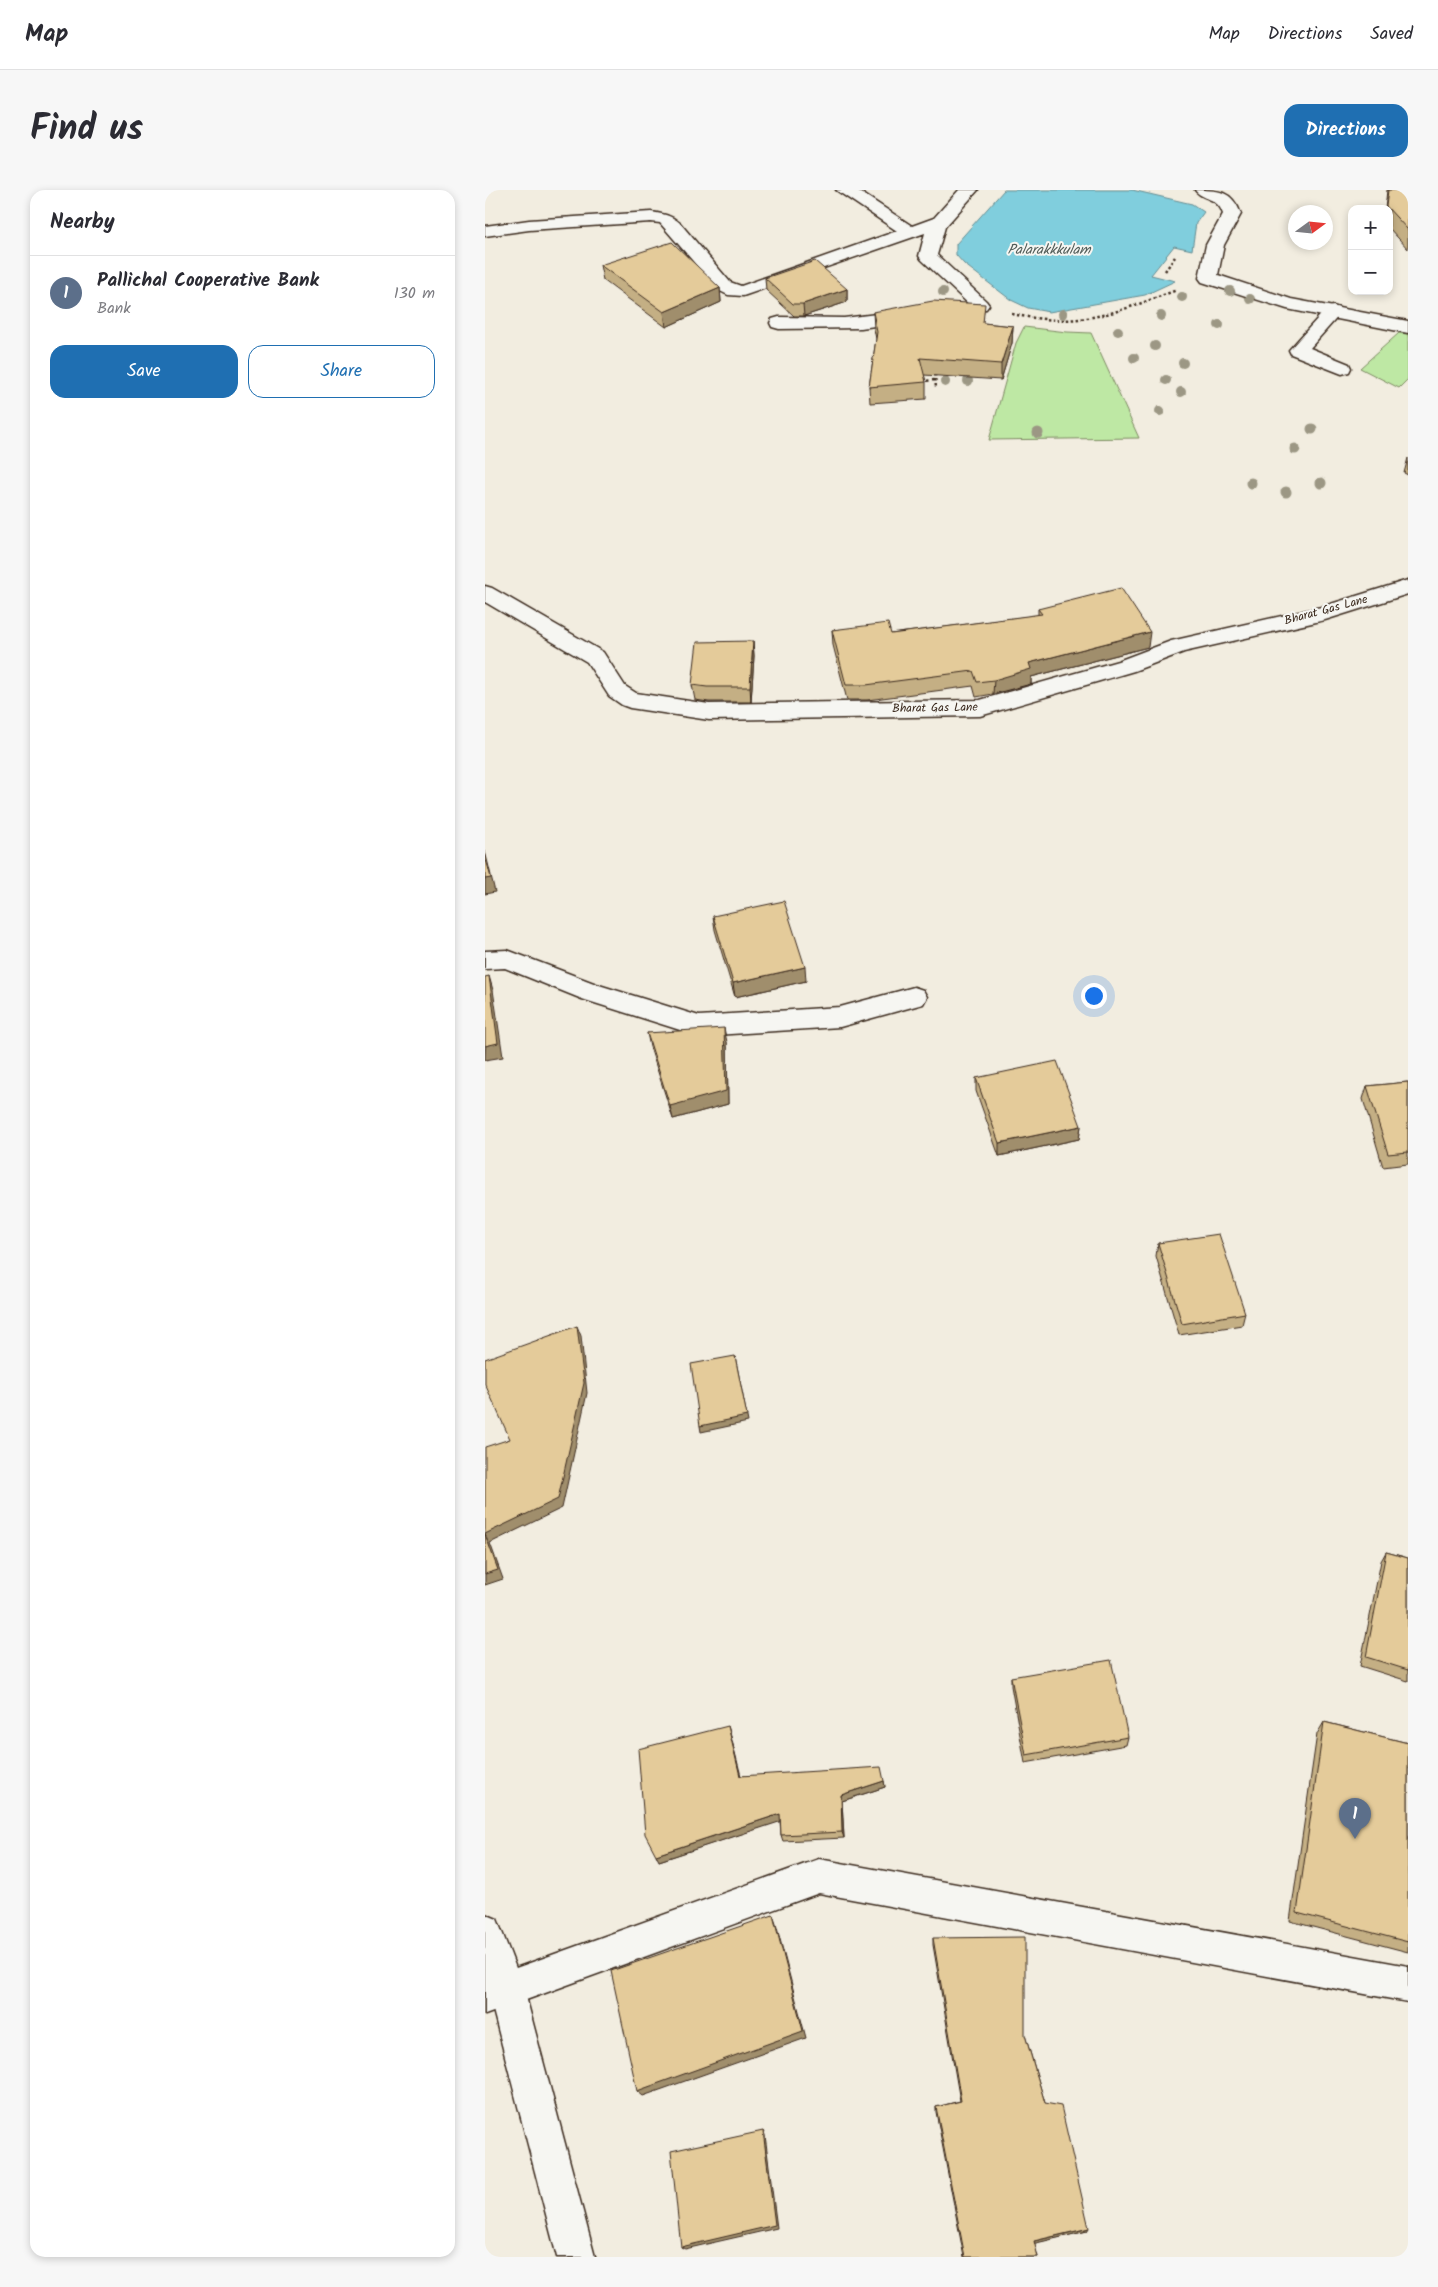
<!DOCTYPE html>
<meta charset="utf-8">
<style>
:root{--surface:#fff;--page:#f7f7f7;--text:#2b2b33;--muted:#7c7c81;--line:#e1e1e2;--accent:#1f6fb2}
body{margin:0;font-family:Kalam,sans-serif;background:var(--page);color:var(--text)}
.controls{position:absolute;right:15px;top:15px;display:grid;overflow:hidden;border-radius:10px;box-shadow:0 2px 8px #0003}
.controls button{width:45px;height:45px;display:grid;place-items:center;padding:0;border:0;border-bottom:1px solid var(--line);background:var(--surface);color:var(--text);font:25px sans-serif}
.compass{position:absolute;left:803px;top:15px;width:45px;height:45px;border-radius:50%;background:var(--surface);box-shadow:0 2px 8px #0003;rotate:75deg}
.you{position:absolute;left:608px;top:805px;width:18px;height:18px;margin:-12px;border:4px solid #fff;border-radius:50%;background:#1a73e8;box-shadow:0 0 0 8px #1a73e833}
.badge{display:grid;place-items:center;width:32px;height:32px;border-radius:50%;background:var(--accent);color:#fff;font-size:16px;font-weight:700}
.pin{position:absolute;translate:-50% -41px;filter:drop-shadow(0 1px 2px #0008)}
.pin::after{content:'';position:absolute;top:26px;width:18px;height:15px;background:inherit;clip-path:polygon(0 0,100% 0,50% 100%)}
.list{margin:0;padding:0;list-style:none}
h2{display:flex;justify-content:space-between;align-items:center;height:65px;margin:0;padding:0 20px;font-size:21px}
h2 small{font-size:16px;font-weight:400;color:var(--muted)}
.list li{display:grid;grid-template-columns:32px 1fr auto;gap:15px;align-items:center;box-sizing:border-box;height:75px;padding:0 20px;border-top:1px solid var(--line)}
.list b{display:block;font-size:19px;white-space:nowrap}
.list p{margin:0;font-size:16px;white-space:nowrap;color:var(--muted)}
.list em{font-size:16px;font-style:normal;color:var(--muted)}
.actions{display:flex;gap:10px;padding:15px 20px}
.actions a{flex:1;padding:11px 0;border:1px solid var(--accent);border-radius:15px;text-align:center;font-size:18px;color:var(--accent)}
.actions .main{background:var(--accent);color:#fff}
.map{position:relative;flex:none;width:923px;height:2067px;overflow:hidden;border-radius:15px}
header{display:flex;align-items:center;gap:30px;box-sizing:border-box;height:70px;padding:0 25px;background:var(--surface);border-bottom:1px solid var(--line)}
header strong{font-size:24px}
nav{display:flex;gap:28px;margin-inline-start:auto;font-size:18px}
.intro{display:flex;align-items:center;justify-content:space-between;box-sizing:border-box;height:120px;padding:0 30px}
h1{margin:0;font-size:35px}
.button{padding:12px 22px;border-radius:15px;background:var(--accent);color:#fff;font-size:18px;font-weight:700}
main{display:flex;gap:30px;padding:0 30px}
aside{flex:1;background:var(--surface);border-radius:15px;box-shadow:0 2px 8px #0003}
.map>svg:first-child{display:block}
.green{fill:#bee8a4;stroke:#7c8961}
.water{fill:#80cedd;stroke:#648c91}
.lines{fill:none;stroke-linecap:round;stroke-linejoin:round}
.lane-casing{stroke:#3b2a1e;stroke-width:3}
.street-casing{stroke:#3b2a1e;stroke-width:3}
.secondary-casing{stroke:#3b2a1e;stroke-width:3}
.path{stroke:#3b2a1e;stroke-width:2.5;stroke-dasharray:2.5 2.5;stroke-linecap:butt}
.lane{fill:#f6f6f2;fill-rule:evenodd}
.street{fill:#f6f6f2;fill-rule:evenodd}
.secondary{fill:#f6f6f2;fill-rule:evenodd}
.tree{fill:#9c9784}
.wall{fill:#c4af84;stroke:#3b2a1e}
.shaded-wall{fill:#a08e6c;stroke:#3b2a1e}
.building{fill:#e4cb9a;stroke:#3b2a1e}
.labels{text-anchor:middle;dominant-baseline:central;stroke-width:4;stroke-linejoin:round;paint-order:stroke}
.far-street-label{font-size:12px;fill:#3b2a1e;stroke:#f6f6f2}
.far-water-label{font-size:14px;font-style:italic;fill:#505b57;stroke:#f6f6f2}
</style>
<header>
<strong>Map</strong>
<nav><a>Map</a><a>Directions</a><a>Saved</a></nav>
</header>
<div class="intro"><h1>Find us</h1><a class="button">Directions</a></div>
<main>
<aside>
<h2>Nearby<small></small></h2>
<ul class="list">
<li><span class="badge" style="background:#5c6f8a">1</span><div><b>Pallichal Cooperative Bank</b><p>Bank</p></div><em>130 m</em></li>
</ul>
<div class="actions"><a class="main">Save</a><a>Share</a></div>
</aside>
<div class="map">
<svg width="923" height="2067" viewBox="0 0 923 2067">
<rect width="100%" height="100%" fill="#f2ede0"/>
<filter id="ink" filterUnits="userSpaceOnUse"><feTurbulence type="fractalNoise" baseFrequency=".02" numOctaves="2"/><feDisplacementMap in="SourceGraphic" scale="10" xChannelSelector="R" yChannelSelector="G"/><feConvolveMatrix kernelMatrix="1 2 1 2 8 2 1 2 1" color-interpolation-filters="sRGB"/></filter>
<g filter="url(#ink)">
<path class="green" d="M539 137 582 142 606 143 654 248 504 250 531 153Z
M914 143 923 144V189L914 198 875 178Z"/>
<path class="water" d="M519 0H647L707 14 719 22 711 33 707 60 689 56 666 85 690 91 660 105 564 122 543 118 526 110 479 74 471 65V54Z"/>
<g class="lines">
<g class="lane-casing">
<path id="lane" d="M848 116 854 118 857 122 825 158 864 174 866 178 864 182 857 184 806 164 804 160 842 118Z"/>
</g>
<g class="street-casing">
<path id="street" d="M351 0H372L427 36 449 28 474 0H493L460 37 452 65 501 111 504 115 501 119 495 120 489 119 437 70 434 66 440 43 258 106 243 105 233 100 175 33 166 32 44 40 0 46V36L44 30 166 22C178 24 186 25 195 33L245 92 256 96 412 41Z
M710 0C733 0 747 0 756 24L739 55 733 85 806 109 923 131V143L802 119 717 92 714 88 721 55 738 24C732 6 718 11 710 0Z
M424 120 431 122 433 126 431 130 376 138 294 139 287 137 285 133 287 129 294 127 359 128Z
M923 390V404L840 430 699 462 649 481 495 526 224 530 145 518 137 515 124 506 102 472 0 412V396L7 398 118 462 140 496 151 503 224 514 495 510 633 471 686 451 836 417Z
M22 760 114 795 214 826 355 817 429 797 438 800 442 807 438 814 355 837 214 846 97 809 20 778 0 779V761Z
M334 1669 923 1776V1812L334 1703 0 1825V1789Z"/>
</g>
<g class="secondary-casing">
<path id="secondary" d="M0 1724 12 1729 39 1799 110 2067H72L0 1789Z"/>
</g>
<path class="path" d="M680 81 690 67
M527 124C596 139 629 123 692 100
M450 184 451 199
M437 191 451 190"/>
<use href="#lane" class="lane"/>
<use href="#street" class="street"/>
<use href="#secondary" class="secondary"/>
</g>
<g class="tree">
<circle cx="745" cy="101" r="5"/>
<circle cx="458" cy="102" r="5"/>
<circle cx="697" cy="107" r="5"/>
<circle cx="765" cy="109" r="5"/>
<circle cx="578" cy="124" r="5"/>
<circle cx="676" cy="126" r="5"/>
<circle cx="734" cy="135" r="5"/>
<circle cx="633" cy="141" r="5"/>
<circle cx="670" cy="156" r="5"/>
<circle cx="649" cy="168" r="5"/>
<circle cx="698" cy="173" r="5"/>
<circle cx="681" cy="190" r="5"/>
<circle cx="483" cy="191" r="5"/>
<circle cx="460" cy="192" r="5"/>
<circle cx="696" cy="202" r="5"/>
<circle cx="675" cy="221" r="5"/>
<circle cx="827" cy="239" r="5.5"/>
<circle cx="553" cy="243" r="5.5"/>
<circle cx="810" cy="259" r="5.5"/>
<circle cx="766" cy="293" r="5.5"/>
<circle cx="836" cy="293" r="5.5"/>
<circle cx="801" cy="302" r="5.5"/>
</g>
<path class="wall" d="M902 0H923V59L904 38V19H900Z
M115 75 235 98 236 112 181 137 118 90Z
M280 88 362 99V112L319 126H309L281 100Z
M388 122 528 136 527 153 516 190 439 185 441 192V209L385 213 384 197 391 149 389 139Z
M923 268V285L919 283Z
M553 419 663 457 546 487V494L508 504 491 507 488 496 382 510H362L348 455 347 440 406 444 553 425Z
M268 451 269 466 266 512H224L210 510 207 495Z
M228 726 321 791 250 807 230 740Z
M162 843 242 852 243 914 188 929 165 857Z
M491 888 596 936 594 949 514 966 491 901Z
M923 892V974L898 977 878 909 882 896Z
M673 1053 760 1123 757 1135 694 1145 671 1066Z
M901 1362 923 1368V1491L875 1476 896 1371Z
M526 1487 643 1547 641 1555 540 1573 526 1496Z
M839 1532 923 1553V1762L805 1731 832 1544Z
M245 1543 256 1586 399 1591 400 1597 357 1611 359 1648 298 1651 296 1645 295 1631 174 1671Z
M448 1748 540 1845 560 1913 602 2041 549 2053 553 2067H479L451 1922V1917L475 1911 448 1755Z"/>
<path class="shaded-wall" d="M235 98 236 112 181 137 179 122Z
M362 99V112L319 126 318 114Z
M528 136 527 153 516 190V174Z
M665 442 663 457 546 487V494L508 504 509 490 544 473Z
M268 451 269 466 266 512 265 497Z
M0 661 10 702 0 704Z
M320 777 321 791 250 807 248 793Z
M4 786 8 800 18 867 0 870Z
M239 838 242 852 243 914 188 929 185 916Z
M596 936 594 949 514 966V953Z
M92 1136 96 1146 102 1203 77 1318 5 1353 18 1389 0 1395V1344Z
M250 1166 263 1232 216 1242 215 1236Z
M243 1536 245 1543 257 1593 255 1586Z
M399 1591 400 1597 357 1611 359 1648 357 1642 356 1605Z
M295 1624 297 1631 174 1671 171 1665Z
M288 1725 291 1734 321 1848 158 1906 152 1901Z
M278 1941 280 1945 292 2038 200 2059 196 2057Z
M604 2038 602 2041 547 2054 549 2051Z"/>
<path class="building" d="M903 0H923V40L901 16Z
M187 52 235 98 179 122 115 75Z
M330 71 362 99 318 114H308L280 88Z
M448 111 500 114 498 133 528 136 516 174 435 168 441 192 384 197 392 142 388 122Z
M636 398 665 442 544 473 546 479 509 490 492 492 488 481 381 495H361L347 440 403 433 406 444 557 424 553 419Z
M268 451 265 497H222L207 495 212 452Z
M0 665 6 688 0 689Z
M299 711 320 777 248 793 228 726Z
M4 786 13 853 0 856V787Z
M239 838 241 901 185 916 162 843Z
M572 871 596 936 514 953 491 888Z
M923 892V962L903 964 882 896Z
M734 1044 760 1123 697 1134 673 1053Z
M92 1136 99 1193 73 1309 0 1344 13 1380 0 1384V1257L25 1249 0 1194V1169Z
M250 1166 262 1226 215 1236 206 1174Z
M901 1362 923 1368V1480L881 1467Z
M626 1470 643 1547 541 1565 526 1487Z
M839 1532 923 1553V1752L812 1723Z
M243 1536 255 1586 396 1577 399 1591 356 1605 357 1642 296 1645 295 1624 171 1665 160 1644 153 1559Z
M288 1725 318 1841 152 1901 126 1781Z
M540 1747V1845L560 1913 576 1916 604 2038 549 2051 553 2067H480L451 1917 476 1911 448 1748Z
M278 1941 290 2035 196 2057 186 1961Z"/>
</g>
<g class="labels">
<g class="far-street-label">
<text transform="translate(841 420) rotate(-15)">Bharat Gas Lane</text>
<text transform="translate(450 518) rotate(-1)">Bharat Gas Lane</text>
</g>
<g class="far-water-label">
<text x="564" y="60">Palarakkkulam</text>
</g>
</g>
</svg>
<div class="controls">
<button>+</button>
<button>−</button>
</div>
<svg class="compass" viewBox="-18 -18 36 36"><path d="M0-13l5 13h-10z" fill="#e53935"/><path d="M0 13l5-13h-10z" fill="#7c7c81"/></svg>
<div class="you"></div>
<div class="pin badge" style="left:870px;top:1649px;background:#5c6f8a">1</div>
</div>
</main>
